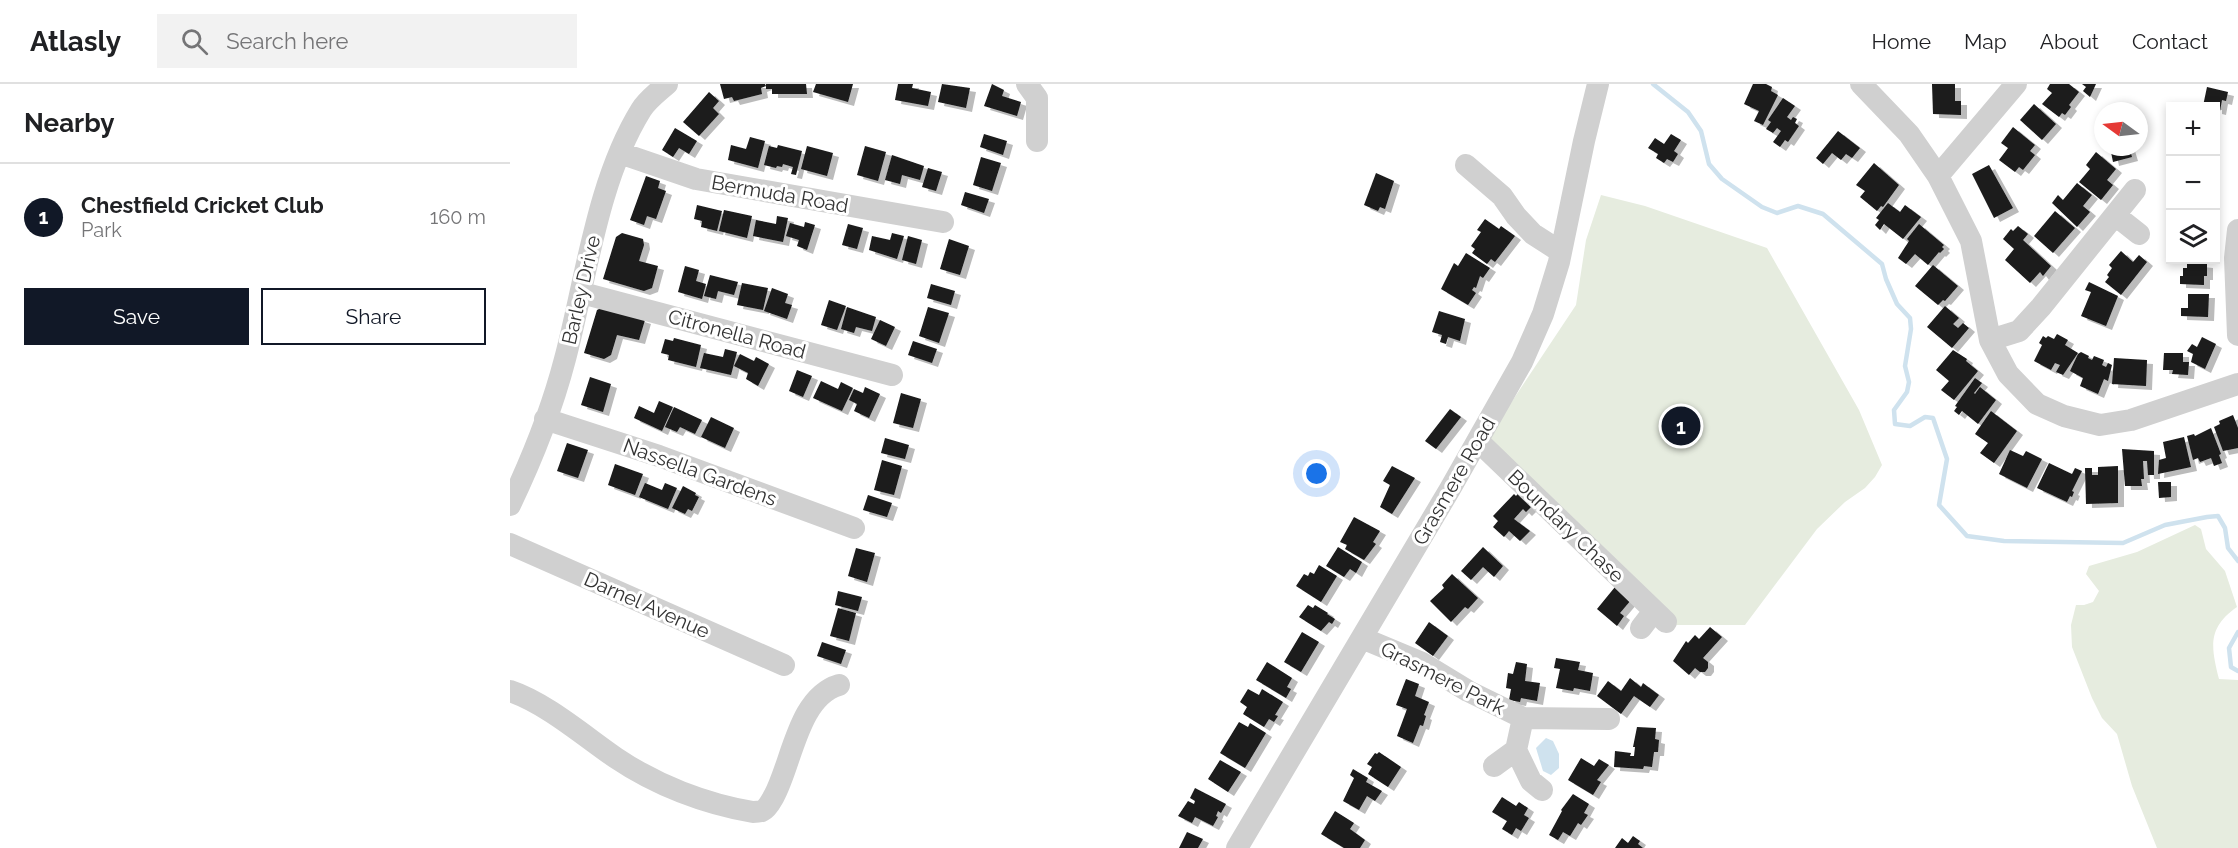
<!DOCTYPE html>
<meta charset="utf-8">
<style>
:root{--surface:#fff;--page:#f2f2f2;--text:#202124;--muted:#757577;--line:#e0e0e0;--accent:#111827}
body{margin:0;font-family:Raleway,sans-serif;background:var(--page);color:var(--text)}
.controls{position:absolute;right:18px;top:18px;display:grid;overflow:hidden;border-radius:0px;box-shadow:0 3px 9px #0003}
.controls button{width:54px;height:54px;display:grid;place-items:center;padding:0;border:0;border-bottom:2px solid var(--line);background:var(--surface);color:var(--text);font:30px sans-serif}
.compass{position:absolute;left:1584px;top:18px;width:54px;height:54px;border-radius:50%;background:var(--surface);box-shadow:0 3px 9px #0003;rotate:285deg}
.you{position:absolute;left:807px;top:390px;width:21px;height:21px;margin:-15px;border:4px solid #fff;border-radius:50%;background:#1a73e8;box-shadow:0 0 0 9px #1a73e833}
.badge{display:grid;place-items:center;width:39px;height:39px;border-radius:50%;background:var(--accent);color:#fff;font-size:20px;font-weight:700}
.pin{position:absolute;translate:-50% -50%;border:3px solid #fff;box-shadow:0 2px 6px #0006}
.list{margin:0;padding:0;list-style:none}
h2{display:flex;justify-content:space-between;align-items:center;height:78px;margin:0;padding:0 24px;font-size:26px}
h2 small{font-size:20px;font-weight:400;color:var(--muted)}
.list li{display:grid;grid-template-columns:39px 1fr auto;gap:18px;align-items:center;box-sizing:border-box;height:108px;padding:0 24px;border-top:2px solid var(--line)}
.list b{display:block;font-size:22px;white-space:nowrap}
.list p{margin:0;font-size:20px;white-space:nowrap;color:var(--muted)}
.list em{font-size:20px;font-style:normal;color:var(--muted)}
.actions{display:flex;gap:12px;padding:18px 24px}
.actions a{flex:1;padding:14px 0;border:2px solid var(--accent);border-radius:0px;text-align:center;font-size:21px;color:var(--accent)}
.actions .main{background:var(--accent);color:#fff}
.icon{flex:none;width:33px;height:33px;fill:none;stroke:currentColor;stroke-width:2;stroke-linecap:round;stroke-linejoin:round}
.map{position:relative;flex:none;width:1728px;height:764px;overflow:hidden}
header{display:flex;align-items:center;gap:36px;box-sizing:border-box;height:84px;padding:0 30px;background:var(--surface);border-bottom:2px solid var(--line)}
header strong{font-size:28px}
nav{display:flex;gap:33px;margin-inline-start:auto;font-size:21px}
.search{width:420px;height:54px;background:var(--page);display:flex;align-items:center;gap:15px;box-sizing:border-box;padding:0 21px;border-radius:0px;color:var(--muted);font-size:22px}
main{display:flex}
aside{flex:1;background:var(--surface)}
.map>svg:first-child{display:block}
.green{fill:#e6ecdf}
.water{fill:#cfe2ee}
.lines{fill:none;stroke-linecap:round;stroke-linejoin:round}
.stream{stroke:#cfe2ee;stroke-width:4.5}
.building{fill:#1a1a1a;filter:url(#shadow)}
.minor{stroke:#d0d0d0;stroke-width:22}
.labels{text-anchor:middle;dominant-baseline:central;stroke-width:6;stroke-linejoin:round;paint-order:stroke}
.street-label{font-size:20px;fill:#333;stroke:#fff}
</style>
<header>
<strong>Atlasly</strong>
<div class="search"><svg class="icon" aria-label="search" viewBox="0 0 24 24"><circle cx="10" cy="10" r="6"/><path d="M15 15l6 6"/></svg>Search here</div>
<nav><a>Home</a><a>Map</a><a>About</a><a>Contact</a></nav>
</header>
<main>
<aside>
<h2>Nearby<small></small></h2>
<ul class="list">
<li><span class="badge">1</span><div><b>Chestfield Cricket Club</b><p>Park</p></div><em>160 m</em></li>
</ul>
<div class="actions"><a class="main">Save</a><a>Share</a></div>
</aside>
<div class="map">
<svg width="1728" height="764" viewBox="0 0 1728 764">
<defs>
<filter id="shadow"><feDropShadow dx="6" dy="4" stdDeviation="0" flood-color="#0004"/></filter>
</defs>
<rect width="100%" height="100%" fill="#fff"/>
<path class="green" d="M1091 111 1135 122 1257 164 1349 326 1372 381 1365 393 1355 404 1335 418 1307 445 1235 541H1157L975 358 1066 221 1076 156Z
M1685 441 1691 445 1696 465 1715 487 1727 523C1697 544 1701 563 1709 595L1728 596V764H1647L1622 702 1607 650 1592 634 1582 614 1562 563 1561 541 1566 521H1574L1583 518 1589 507 1576 490 1579 482 1627 468Z"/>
<path class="water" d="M1036 654 1043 657 1049 670V684L1041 691 1033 687 1026 664Z"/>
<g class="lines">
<path class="stream" d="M1143 0 1178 28 1191 47 1199 80 1212 95 1252 123 1267 129 1288 122 1313 130 1372 180 1376 195 1387 220 1400 234 1401 245 1395 282 1399 298 1397 308 1384 326 1385 340 1400 342 1415 333 1423 334 1437 375 1429 421 1457 452 1494 457 1613 459 1655 441 1697 433 1708 432 1715 444 1718 464 1728 477
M1728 548 1719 564 1721 583 1728 587"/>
</g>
<path class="building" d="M210 0H255L256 2 251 4 252 10 224 17 222 13 214 15Z
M256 0H296L297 10H262V5H256Z
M306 0H343L338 18 303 8Z
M388 0H403L402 4 421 8 418 22 385 16Z
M432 0 460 4 456 24 428 18Z
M482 0 494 6 492 12 511 18 507 32 474 22Z
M1243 0H1256L1262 3 1261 7 1268 11 1253 41 1244 37 1249 27 1234 20Z
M1422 0H1445V17H1451V31L1423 30Z
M1540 0H1559L1569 8 1559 21 1561 23 1555 31 1552 29 1549 33 1532 20 1542 9 1537 5Z
M1572 0H1586L1580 13 1573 7 1576 3Z
M1697 3 1718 8 1716 17 1712 16 1710 27 1706 26V22H1693Z
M199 8 209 17 203 24 209 30 189 52 173 38Z
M1273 14 1285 22 1277 33 1281 36 1283 33 1287 35 1285 39 1289 42 1278 58 1275 56 1270 63 1263 58 1271 47 1267 44 1263 49 1256 45 1261 38 1258 36Z
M1524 20 1546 40 1532 56 1510 36Z
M1503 43 1525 61 1520 67 1525 71 1513 86 1509 83 1505 88 1489 76 1498 64 1491 59Z
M165 44 187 57 179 70 169 64 163 73 152 66Z
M1328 47 1350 64 1342 74 1336 70 1331 76 1322 69 1313 80 1306 74Z
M474 50 497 57 493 71 470 63Z
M1161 50 1171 56 1164 67 1168 70 1163 78 1157 75 1154 79 1146 74 1148 70 1138 64 1145 54 1154 60Z
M240 53 255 57 248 84 218 76 221 61 236 65Z
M268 61 292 67 286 91 281 90 283 83 273 80 272 83 267 82 266 84 254 81 259 62 267 64Z
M297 62 323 69 317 92 291 85Z
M355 62 376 68 368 97 347 91Z
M1600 63H1619L1622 73 1603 78Z
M1586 68 1606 85 1597 96 1603 101 1591 116 1569 98 1580 85 1576 81Z
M382 71 414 82 410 96 392 91 390 100 375 96Z
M471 73 491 79 482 107 463 101Z
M1364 79 1389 101 1373 123 1371 122 1367 127 1350 113 1355 107 1346 101Z
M1479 81 1503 124 1484 134 1462 90Z
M418 84 432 88 426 107 412 103Z
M866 89 884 97 875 125 870 123 868 127 854 121Z
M136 92 150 97 148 104 156 107 146 135 137 132 134 141 120 136Z
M1567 99 1582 111 1573 122 1580 128 1567 143 1542 119 1548 111 1553 116Z
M455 108 479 115 474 129 451 121Z
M1378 119 1390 128 1395 121 1411 133 1393 155 1374 140 1370 146 1365 141 1369 136 1366 134Z
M187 121 212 127 207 147 191 143 192 137 184 135Z
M214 126 242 132 237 154 209 147Z
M1545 127 1565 144 1543 169 1524 152Z
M267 132 278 134 273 158 243 152 246 136 266 140Z
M975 135 989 145 991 142 1005 152 985 178 981 175 977 180 962 169 965 165 961 162 971 148 967 146Z
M295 138 305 141 297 166 287 162 289 156 276 152 280 139 294 143Z
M338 140 353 144 347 165 332 161Z
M1409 140 1434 161 1432 163 1434 165 1430 169 1429 168 1418 181 1405 170 1396 180 1388 174 1399 157 1397 155Z
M1508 142 1518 150 1513 156 1541 182 1533 192 1530 188 1520 199 1495 176 1504 165 1493 155 1501 145 1503 147Z
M112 149 133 155 134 161 129 177 148 182 142 204 134 207 93 195 106 153Z
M382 149 394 152 387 175 359 166 362 152 380 156Z
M398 152 412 156 406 180 392 176Z
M439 155 459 162 450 191 430 185Z
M1611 167 1623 178 1629 171 1637 178 1611 211 1595 198 1599 193 1597 191 1602 184 1599 181Z
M956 169 980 184 973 194 970 192 966 204 964 203 962 206 966 209 958 221 931 205 944 179 948 182Z
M1677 178 1697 180V192H1694V201L1670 200V192H1673V184H1677Z
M1423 181 1448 202 1435 217 1433 216 1428 221 1405 202Z
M175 182 189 186 186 197 196 200 192 215 168 208Z
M200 191 228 198 224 211 208 207 206 215 194 212Z
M1579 198 1608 212 1596 242 1571 232 1581 208 1575 206Z
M232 199 258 204 253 226 227 221Z
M421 200 445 207 441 221 417 214Z
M262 204 278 210 275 219 282 221 277 235 254 227Z
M1678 210H1699L1698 233 1671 232V224H1678Z
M319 216 336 222 327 246 311 241Z
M1435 222 1449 234 1443 240 1448 244 1453 239 1459 244 1442 264 1417 243Z
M93 223 135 236 129 256 107 251 101 271 94 275 74 269 87 226Z
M337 223 366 233 362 247 346 243 344 249 331 245Z
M418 223 439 229 429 259 409 252Z
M929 227 955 235 950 257 938 253 936 260 930 258 932 251 922 248Z
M370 236 385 243 376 262 361 255Z
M1547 250 1558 256 1555 261 1568 269 1553 291 1546 288 1550 281 1545 279 1541 286 1524 277 1532 261 1529 259 1533 252 1536 254 1538 252 1544 255Z
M1692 253 1706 260 1695 285 1681 278 1683 270 1677 267 1682 260 1687 263Z
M164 254 191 261 186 283 158 276 159 271 151 269 155 255 163 257Z
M403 257 427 265 422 279 398 271Z
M215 265 227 268 221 291 190 284 194 269 213 273Z
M1443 266 1457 275 1456 277 1468 287 1444 316 1431 306 1439 297 1426 286Z
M1571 268 1579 272 1578 274 1582 276 1584 272 1594 276 1592 281 1596 283 1598 279 1602 281 1598 297 1594 295 1588 310 1570 302 1573 294 1560 287 1568 270Z
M1654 269H1673V278H1679L1678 291 1662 290 1663 286H1653Z
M230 270 244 277 246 273 259 280 248 302 236 295 238 289 224 282Z
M1604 274 1637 276 1636 302 1602 300Z
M287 286 302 292 293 313 279 307Z
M80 293 101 300 93 328 71 321Z
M1465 294 1472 299 1464 309 1465 310 1470 303 1486 316 1468 340 1452 327 1449 331 1444 327 1447 323 1445 322Z
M311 297 328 305 331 298 343 304 332 327 303 314Z
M355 303 370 310 359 334 344 327 347 320 339 316 344 305 353 309Z
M391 309 411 315 403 344 383 339Z
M149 317 163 323 152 347 124 334 129 322 144 329Z
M164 323 192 336 185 350 170 343 167 348 155 343Z
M940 325 951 333 926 365 915 357Z
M1481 327 1507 347 1484 379 1470 369 1478 359 1465 350Z
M1723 331 1728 344V364L1713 367 1704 343 1710 340 1709 337Z
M201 333 224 344 215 364 191 353Z
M1701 344 1711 370 1709 371 1712 379 1704 382 1701 374 1690 378 1688 374 1683 376 1677 352 1684 350 1685 352Z
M1674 353 1681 383 1648 390 1649 376 1656 374 1653 358Z
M375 354 399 361 395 375 371 369Z
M57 359 78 366 68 394 47 387Z
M1612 365 1644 367V391H1638L1637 377H1633L1634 395H1631L1632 402H1615Z
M1500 366 1513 372 1516 367 1532 375 1517 404 1489 390Z
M372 376 392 382 384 411 364 406Z
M1539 379 1562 390 1565 384 1572 387 1562 407 1564 408 1562 413 1560 412 1557 418 1527 404Z
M105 380 133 390 125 411 98 401Z
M882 382 905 394 882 430 870 423 880 401 873 397Z
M1608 382V419L1576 420 1575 384H1582V391H1588V383Z
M1648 398H1661V413L1649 414Z
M135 399 152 406 155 399 167 404 158 425 129 413Z
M173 402 186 409 185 411 189 413 182 427 178 425 175 430 162 424Z
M1012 405 1021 423 1016 428 1013 425 1004 435 1020 447 1010 457 999 447 994 453 983 443 988 437 983 432 1004 410 1006 412Z
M358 411 382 419 377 433 353 426Z
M844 433 870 447 863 458 866 460 854 476 835 465 837 461 830 458Z
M828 463 852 478 846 489 840 485 834 493 816 482Z
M973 463 993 482 984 493 973 483 961 496 951 487Z
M346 464 365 469 357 498 338 492Z
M809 481 827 492 811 518 786 502 794 490 798 492 800 488 804 490Z
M942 490 968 514 958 525 955 523 941 538 920 517 934 504 932 501Z
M1105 503 1121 516 1110 529 1114 532 1107 542 1087 525Z
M328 507 352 513 348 527 325 521Z
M798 521 803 524 805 521 818 529 817 530 825 535 822 540 819 538 811 547 789 533Z
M328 524 346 529 339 557 320 552Z
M919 538 938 552 923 572 905 559Z
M1200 543 1212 553 1193 574 1198 578V584L1195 588H1190L1185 584 1179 591 1163 577 1176 557 1178 559 1185 551 1189 555Z
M792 548 809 558 791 588 774 578Z
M312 558 336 566 331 580 307 572Z
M1046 574 1070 578 1068 586 1083 589 1080 607 1064 604 1063 607 1046 604 1050 585 1044 584Z
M757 578 782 594 777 603 781 605 776 614 746 596Z
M1006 578 1017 580 1015 597 1030 599 1027 617 1011 614 1010 618 999 616 1001 605 996 604 998 589 1003 590Z
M1120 594 1131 603 1133 599 1149 611 1140 623 1124 612 1111 630 1087 612 1098 597 1111 607Z
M896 595 909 600 905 612 919 618 914 631 916 632 913 642 910 641 903 659 887 652 897 625 886 621Z
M738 605 749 611 752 605 773 618 765 631 768 632 764 638 759 635 754 643 733 630 737 623 730 618Z
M729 638 738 643 740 639 756 649 735 684 710 669Z
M1127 643 1146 644 1145 655 1149 656 1148 668H1144L1142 683 1134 682 1133 685 1104 683 1105 667 1121 669 1120 672H1124L1125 663H1123Z
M869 668 891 683 878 703 858 690 862 683 857 680 865 669 867 670Z
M1071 674 1084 682 1089 675 1099 681 1087 696 1091 698 1083 711 1058 696Z
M710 676 731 688 718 708 698 695Z
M843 685 858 694 856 698 872 707 865 717 857 712 849 726 833 717 844 694 840 691Z
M685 704 716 720 711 729 708 727 706 732 708 733 703 742 685 733 682 739 668 732 678 717 684 720 685 717 680 714Z
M1063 710 1079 720 1074 729 1078 731 1071 741 1068 739 1060 752 1053 748 1048 756 1039 751 1052 727 1051 726Z
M992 713 1006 722 1009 718 1018 724 1014 731 1019 734 1011 747 1006 744 1002 751 992 745 997 737 982 728Z
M825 727 844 739 840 745 855 756 850 764H834L811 750Z
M677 748 693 755 688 764H669Z
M1123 752 1130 757 1128 760 1133 764H1105L1112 754 1118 759Z"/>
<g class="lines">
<path class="minor" d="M517 0 527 14V57
M1351 0 1399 50 1428 92 1461 157 1480 256 1498 290 1527 320 1554 332 1590 341 1621 336 1728 300
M110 69 186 95 433 138
M956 81 992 112 1006 132 1023 150 1051 168
M1428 92 1506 0
M1605 131 1629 150
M1728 146 1725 174 1728 251
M72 209 382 291
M1480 256 1509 247 1531 223 1625 106
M35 335 149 372 344 444
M968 357 1156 538
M0 421C22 375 42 325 55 275 76 196 87 97 131 26 137 16 148 8 157 0
M0 460 274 581
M1131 544 1144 527
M852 554 912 579 958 607 1013 634 1099 635
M0 607C36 619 74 652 106 674 146 701 195 720 243 728 246 728 249 728 252 727 258 724 261 717 264 712 282 679 288 613 329 601
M1013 634 1006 666 1021 697 1032 706
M984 682 1006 666
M727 764 940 405 1012 278 1033 230 1049 178 1074 57 1088 0"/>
</g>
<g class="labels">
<g class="street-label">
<text transform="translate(270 110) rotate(10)">Bermuda Road</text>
<text transform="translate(71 206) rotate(-77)">Barley Drive</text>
<text transform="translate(227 250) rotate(15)">Citronella Road</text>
<text transform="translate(190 388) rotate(20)">Nassella Gardens</text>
<text transform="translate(944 397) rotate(-60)">Grasmere Road</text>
<text transform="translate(1056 442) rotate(44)">Boundary Chase</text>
<text transform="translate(137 521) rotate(24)">Darnel Avenue</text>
<text transform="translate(933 594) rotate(27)">Grasmere Park</text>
</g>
</g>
</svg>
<div class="controls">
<button>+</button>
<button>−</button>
<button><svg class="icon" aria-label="layers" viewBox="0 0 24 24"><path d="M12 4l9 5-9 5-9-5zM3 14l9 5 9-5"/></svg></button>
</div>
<svg class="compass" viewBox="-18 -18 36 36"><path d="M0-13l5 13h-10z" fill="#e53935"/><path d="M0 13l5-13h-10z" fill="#757577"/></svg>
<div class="you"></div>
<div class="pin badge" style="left:1171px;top:342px">1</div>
</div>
</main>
